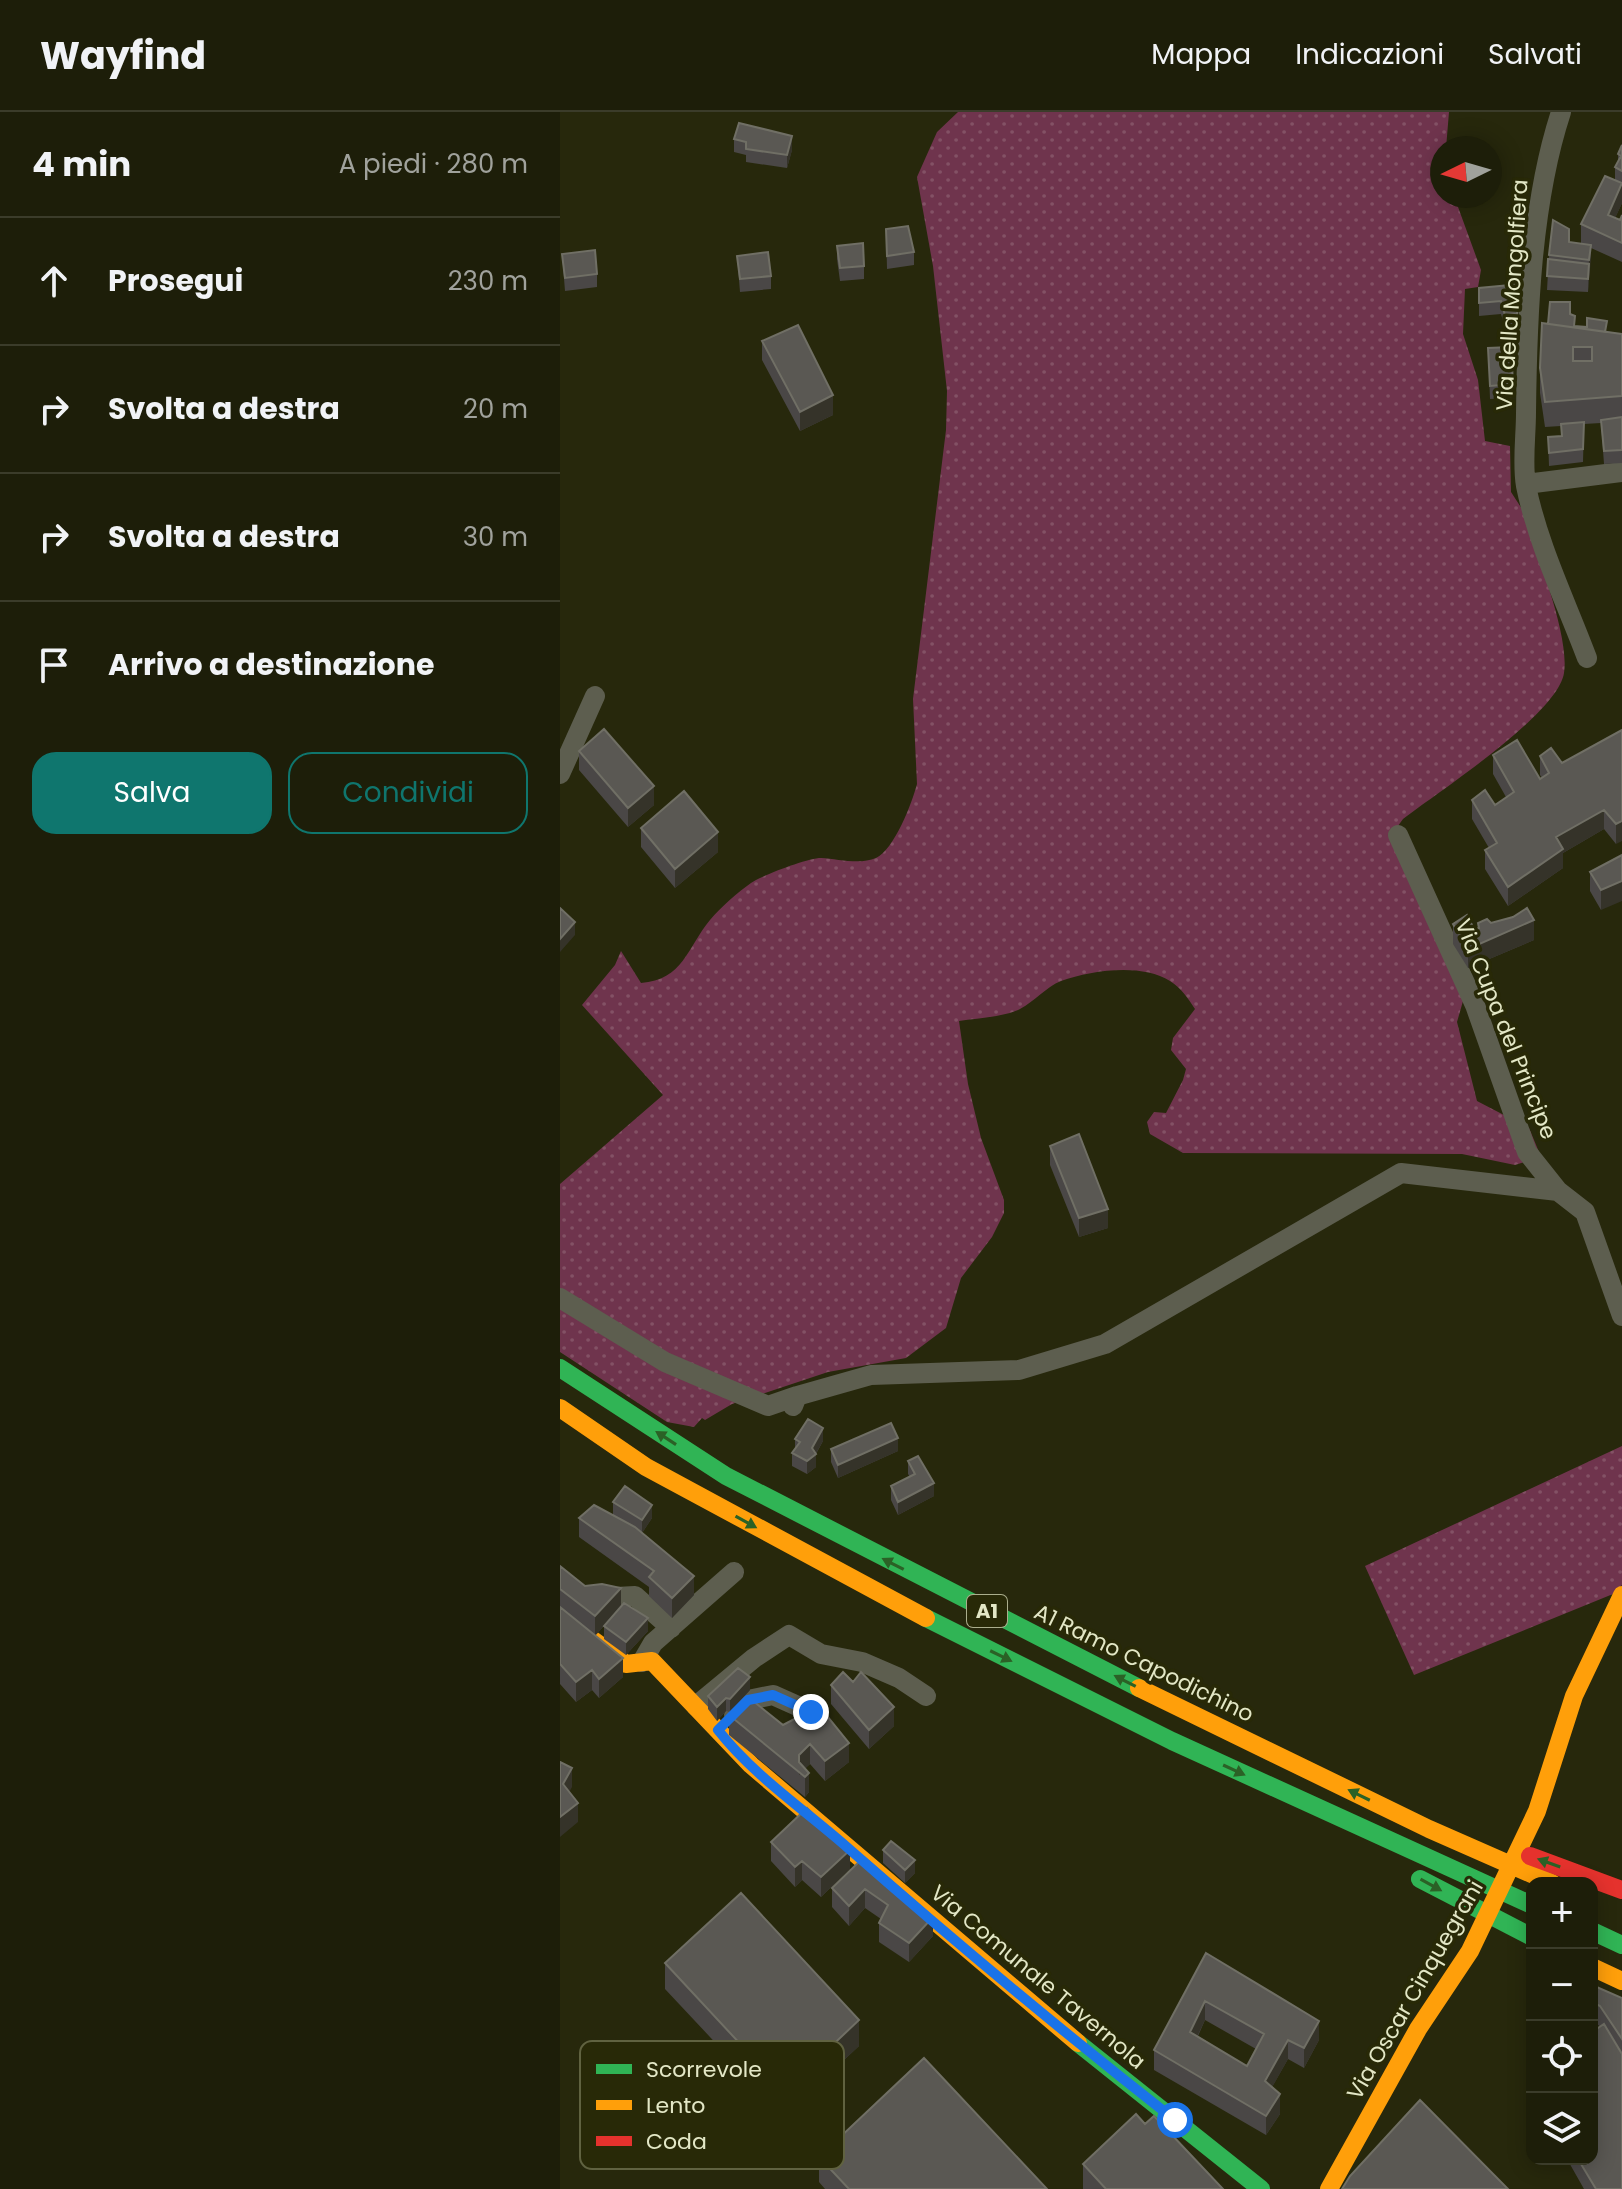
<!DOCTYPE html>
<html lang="it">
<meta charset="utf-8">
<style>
:root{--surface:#1d1e09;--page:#2a2b17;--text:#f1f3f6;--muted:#a0a29c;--line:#3b3c2a;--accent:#0f766e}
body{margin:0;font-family:Poppins,sans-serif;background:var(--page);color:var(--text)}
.controls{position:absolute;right:24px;bottom:24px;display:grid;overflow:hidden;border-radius:16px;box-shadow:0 4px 20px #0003}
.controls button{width:72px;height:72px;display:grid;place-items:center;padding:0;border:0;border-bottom:2px solid var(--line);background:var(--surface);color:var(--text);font:40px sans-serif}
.compass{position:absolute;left:870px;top:24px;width:72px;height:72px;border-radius:50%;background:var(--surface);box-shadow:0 4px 20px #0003;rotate:265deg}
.stop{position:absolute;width:24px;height:24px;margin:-18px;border:6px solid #1a73e8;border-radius:50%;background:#fff}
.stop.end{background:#1a73e8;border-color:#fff;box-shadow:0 2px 8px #0008}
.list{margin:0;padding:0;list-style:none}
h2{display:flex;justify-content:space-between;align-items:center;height:104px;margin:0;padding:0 32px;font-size:34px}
h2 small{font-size:26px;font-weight:400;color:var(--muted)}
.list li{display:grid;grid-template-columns:52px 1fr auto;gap:24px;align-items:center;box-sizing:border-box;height:128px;padding:0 32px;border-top:2px solid var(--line)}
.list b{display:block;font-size:30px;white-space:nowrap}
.list em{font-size:26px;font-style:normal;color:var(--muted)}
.actions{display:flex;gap:16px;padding:24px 32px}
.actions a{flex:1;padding:18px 0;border:2px solid var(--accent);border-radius:24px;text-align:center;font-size:28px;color:var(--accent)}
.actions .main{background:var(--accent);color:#fff}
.icon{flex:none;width:44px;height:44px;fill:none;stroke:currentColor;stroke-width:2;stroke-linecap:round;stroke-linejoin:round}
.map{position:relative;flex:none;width:1062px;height:2077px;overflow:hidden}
header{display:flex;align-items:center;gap:48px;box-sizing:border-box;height:112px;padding:0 40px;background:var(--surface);border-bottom:2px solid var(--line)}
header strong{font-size:38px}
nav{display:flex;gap:44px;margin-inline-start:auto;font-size:28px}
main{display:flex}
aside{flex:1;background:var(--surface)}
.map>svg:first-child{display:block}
.grass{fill:url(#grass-dots)}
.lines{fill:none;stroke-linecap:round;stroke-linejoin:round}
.street{stroke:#5d5e4f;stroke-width:20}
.fast{stroke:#30b455;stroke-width:18}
.slow{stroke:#ff9f0a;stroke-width:18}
.jam{stroke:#e5322d;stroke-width:18}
.wall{fill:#4a4746;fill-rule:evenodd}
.shaded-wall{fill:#353329}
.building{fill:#5a5853;stroke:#706f65;stroke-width:2;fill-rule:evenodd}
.oneway{fill:#2b6126}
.route{stroke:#1a73e8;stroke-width:10}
.labels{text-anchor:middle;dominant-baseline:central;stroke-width:7;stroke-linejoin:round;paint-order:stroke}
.shield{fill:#282907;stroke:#abae8d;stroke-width:2}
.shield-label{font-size:20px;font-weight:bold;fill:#e3e7c6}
.street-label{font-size:22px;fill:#e3e7c6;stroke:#282907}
.key{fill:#282907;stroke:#606240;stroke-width:2}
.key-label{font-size:22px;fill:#e3e7c6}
</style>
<header>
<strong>Wayfind</strong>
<nav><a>Mappa</a><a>Indicazioni</a><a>Salvati</a></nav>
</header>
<main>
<aside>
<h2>4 min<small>A piedi · 280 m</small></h2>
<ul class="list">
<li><svg class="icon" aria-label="ahead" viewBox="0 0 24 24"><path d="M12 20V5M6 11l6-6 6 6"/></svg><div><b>Prosegui</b></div><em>230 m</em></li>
<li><svg class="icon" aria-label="right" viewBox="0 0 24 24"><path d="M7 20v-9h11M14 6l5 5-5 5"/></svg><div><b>Svolta a destra</b></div><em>20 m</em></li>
<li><svg class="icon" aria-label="right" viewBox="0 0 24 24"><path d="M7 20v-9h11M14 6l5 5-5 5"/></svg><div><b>Svolta a destra</b></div><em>30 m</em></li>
<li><svg class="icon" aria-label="arrive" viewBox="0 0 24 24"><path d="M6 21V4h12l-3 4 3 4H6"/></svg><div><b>Arrivo a destinazione</b></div></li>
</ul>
<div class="actions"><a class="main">Salva</a><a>Condividi</a></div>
</aside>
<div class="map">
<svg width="1062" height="2077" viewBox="0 0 1062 2077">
<defs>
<pattern id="grass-dots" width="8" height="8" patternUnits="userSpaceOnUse" patternTransform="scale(2)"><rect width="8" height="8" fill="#6f344d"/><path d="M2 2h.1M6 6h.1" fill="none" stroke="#835165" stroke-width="1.8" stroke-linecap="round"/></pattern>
</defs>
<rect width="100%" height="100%" fill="#27280c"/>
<path class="grass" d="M398 0H889L886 36H882V84H894L921 158 918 175 905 177 903 222 918 268 925 329 950 334 951 380 962 397C975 437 1010 523 1004 561 998 602 878 680 843 707L830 725 911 861 897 910 917 989 969 1016 981 1045 955 1053 902 1042 623 1041 590 1022 587 1010 594 1000 606 1001 623 968 626 957 611 938 613 926 635 897C628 886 621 876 610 869 582 851 532 858 501 869 486 875 475 889 460 897 443 905 418 906 399 909L408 972 421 1026 444 1088V1101L432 1125 401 1166 386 1216 346 1246 268 1260 172 1292 145 1308 142 1306 134 1315 107 1310 0 1240V1072L103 983 22 893 55 853 61 839 81 871C123 868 127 836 150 808 161 795 178 780 191 771 203 763 248 746 261 746 278 747 300 753 316 746 334 738 352 691 357 672L353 587 386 318 387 279 373 154 357 65 377 20Z
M1062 1334V1473L1053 1482 854 1563 805 1454Z"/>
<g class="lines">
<path class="street" d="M1001 0C971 91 967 206 966 301 966 324 962 352 966 374 978 433 1006 490 1027 546
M966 372 1062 360
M0 662 35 584
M838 723 915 893 967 1040 998 1079 1025 1100 1062 1204
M0 1186 105 1250 208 1294 237 1284
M233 1294 237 1284 311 1263 459 1258 545 1232 841 1061 998 1079
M37 1486 75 1484 111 1516
M82 1550 93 1531 174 1460
M136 1594 194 1546 229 1523 261 1542 302 1550 339 1566 366 1584
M174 1603 188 1588 213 1583 251 1600"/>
<path class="fast" d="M0 1256 166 1364 579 1576
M366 1506 612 1629 972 1793
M860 1767 972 1825
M1032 1819 1062 1833
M518 1931 701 2077"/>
<path class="slow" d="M0 1296 86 1355 366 1506
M0 1504 66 1552 92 1549 191 1653 518 1931
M579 1576 869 1717 992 1771
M1032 1855 1062 1869
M769 2077 858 1917 910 1839 977 1699 1014 1584 1062 1483"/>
<path class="jam" d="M970 1744 1062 1778"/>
</g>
<path class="wall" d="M174 27 232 38 227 56 186 50V43L174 40Z
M1062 33V91L1055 106 1060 108 1062 103V150L1031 136 1028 180 987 178 989 143 1009 130 1024 132 1021 131V112L1055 68V55L1058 50V42Z
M326 117 354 140V153L327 157Z
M277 134 304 154V167L280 169 277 147Z
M2 142 37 162V175L5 179Z
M177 144 211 164V177L180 180Z
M919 176 960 185 957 215 945 216 941 202 919 204Z
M1010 202 1015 214 1062 222V351L1044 352 1041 311 1024 312 1023 350 989 354 988 325 1001 324V314L985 315 980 281V256L988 212Z
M202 229 273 303 240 319 202 248Z
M928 236 953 272V286L930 287Z
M1062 618 1056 732 1044 717 1003 741V756L948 794 925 757V738L929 736 912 707V688L935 693 946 685 933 662V643L980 667 982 666 980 663V644L1002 651Z
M19 639 94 693 68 715 19 658Z
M81 716 158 740 115 776 81 735Z
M1062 743 1041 798 1030 779V760Z
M918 811H931L974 828 908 856 893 832V812L914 817 918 816Z
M490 1034 548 1116 519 1125 490 1053Z
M235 1327 263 1329 256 1342V1355L247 1362 232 1354V1341L235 1337Z
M271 1337 338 1339 278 1366 271 1350Z
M348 1349 374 1384 338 1403 331 1388V1374L350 1365 348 1362Z
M53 1390 92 1406 82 1421 134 1483 112 1506 89 1484V1475L19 1425V1406L53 1403Z
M0 1454 25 1474 61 1494 88 1519 66 1543 44 1527V1514L35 1523 63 1565 39 1586 32 1578 16 1590 0 1572Z
M271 1573 334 1614 309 1637 271 1592Z
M190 1578 170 1600 166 1599 157 1609 148 1597V1584Z
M169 1603 223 1613 289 1650 265 1669 250 1652 245 1656 249 1680 245 1685 169 1623Z
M211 1730 290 1757 261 1785 242 1768 235 1775 211 1749Z
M323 1738 355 1761 345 1771 323 1751Z
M304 1745 373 1824 349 1850 319 1830V1811L321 1807 305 1796 289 1814 272 1795V1776Z
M646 1841 759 1928 744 1956 728 1947 712 1975 720 2002 706 2023 594 1958V1938ZM645 1908 696 1937 687 1954 638 1924Z
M105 1851 299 1934 224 2004 105 1877Z
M1032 1873 1062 1886V2077H1024L1007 2047H1032L1041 1915 1032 1909Z
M972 1964V1989L969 1985V1965Z
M259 2045 487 2077H265L259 2070Z
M523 2052 663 2077H523Z"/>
<path class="shaded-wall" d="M232 24V38L227 56V43Z
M1062 72V91L1048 122V103Z
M1031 133V146L1028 180 1029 148Z
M273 283V303L240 319V300Z
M94 674V693L68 715V696Z
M1044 698V717L1003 741V756L948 794V775L996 725Z
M1062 709V729L1056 732V712Z
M158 720V740L115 776V757Z
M1062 769V789L1041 798V778Z
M974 808V828L908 856V837Z
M15 810V823L0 840V827Z
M548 1097V1116L519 1125V1106Z
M263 1316V1329L255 1343 256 1342V1355L247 1362V1349L252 1336Z
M338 1326V1339L278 1366V1353Z
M374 1371V1384L338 1403V1390Z
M92 1393V1406L82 1421V1408Z
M134 1464V1483L112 1506V1486Z
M61 1476V1495L35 1524V1504Z
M88 1506V1519L66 1543V1530Z
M63 1546V1565L39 1586V1567Z
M32 1558V1578L16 1590V1570Z
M190 1565V1578L170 1600V1587Z
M166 1586V1599L157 1609V1595Z
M334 1595V1614L309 1637V1618Z
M289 1631V1650L265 1669V1649Z
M250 1632V1652L239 1663V1643Z
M12 1656V1675L3 1692V1672Z
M249 1661V1680L245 1685V1665Z
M18 1691V1710L0 1725V1705Z
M290 1738V1757L261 1785V1765Z
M355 1748V1761L345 1771V1758Z
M242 1749V1768L235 1775V1755Z
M305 1777V1796L289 1814V1794Z
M373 1805V1824L349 1850V1831Z
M645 1889V1908L630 1939V1920Z
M299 1908V1934L224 2004V1979Z
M759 1909V1928L744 1956V1936Z
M728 1928V1947L705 1988V1969Z
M720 1982V2002L706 2023V2004Z"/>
<path class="building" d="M179 11 232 24 227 43 186 37V30L174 27Z
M1062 33V59L1055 55 1061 44 1058 42Z
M1045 64 1062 71 1048 103 1060 108 1062 103V131L1021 112Z
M993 108 1009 117V130L1031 133 1029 148 989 143Z
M348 114 354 140 327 144 326 117Z
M303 131 304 154 280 156 277 134Z
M35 138 37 162 5 166 2 142Z
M208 140 211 164 180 167 177 144Z
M988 147 1029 152 1028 167 987 164Z
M960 172 957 202 945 203 941 189 919 191V176Z
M990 190H1010V202L1015 204 1014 214 1027 215V206L1047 209 1045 220 988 212Z
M982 211 1062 222V284L985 290 980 256ZM1013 235H1032V249H1013Z
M238 213 273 283 240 300 202 229Z
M951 235 953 272 930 274 928 236Z
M1062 305V338L1044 339 1041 308Z
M1024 310 1023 337 989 341 988 325 1002 324 1001 312Z
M44 617 94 674 68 696 19 639Z
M1062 618V709L1056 712 1044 698 996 725 1003 737 948 775 925 738 937 731 912 688 925 678 935 693 954 680 933 643 957 628 980 667 989 661 980 644 991 636 1002 651Z
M124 679 158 720 115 757 81 716Z
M1062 743V769L1041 778 1030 760Z
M0 796 15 810 0 827Z
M967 796 974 808 908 837 893 812 907 803 914 817 919 816 918 811 927 807 931 811 953 805Z
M519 1022 548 1097 519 1106 490 1034Z
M248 1307 263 1316 252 1336 256 1342 247 1349 232 1341 240 1330 235 1327Z
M331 1311 338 1326 278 1353 271 1337Z
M358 1344 374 1371 338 1390 331 1374 355 1362 348 1349Z
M65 1374 92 1393 82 1408 53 1390Z
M34 1393 75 1415 134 1464 112 1486 89 1465 94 1459 19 1406Z
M0 1454 25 1474 42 1472 61 1476 35 1504 0 1477Z
M64 1491 88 1506 66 1530 44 1514Z
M0 1495 63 1546 39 1567 32 1558 16 1570 0 1552Z
M178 1556 190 1565 170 1587 166 1586 157 1595 148 1584Z
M283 1560 293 1570 301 1560 334 1595 309 1618 271 1573Z
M188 1585 223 1613 259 1594 289 1631 265 1649 250 1632 239 1643V1650L249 1661 245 1665 169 1603Z
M0 1650 12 1656 3 1672 18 1691 0 1705Z
M247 1696 290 1738 261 1765 242 1749 235 1755 211 1730Z
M331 1729 355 1748 345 1758 323 1738Z
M304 1745 373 1805 349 1831 319 1811 328 1793 305 1777 289 1794 272 1776Z
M181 1781 299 1908 224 1979 105 1851Z
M646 1841 759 1909 744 1936 728 1928 705 1969 720 1982 706 2004 594 1938ZM645 1889 704 1922 687 1954 630 1920Z
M1032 1873 1062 1886V1927L1040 1894 1032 1890Z
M1044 1912 1062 1942V2077H1036L1018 2047H1032V1920Z
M364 1946 487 2077H289L259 2045Z
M860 1988 948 2077H782L790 2064Z
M576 2002 585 2012 594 2004 663 2077H546L523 2052Z"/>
<defs><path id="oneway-solid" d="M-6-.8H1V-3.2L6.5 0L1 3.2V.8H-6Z" transform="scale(2)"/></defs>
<g class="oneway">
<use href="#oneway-solid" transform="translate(106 1326) rotate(-147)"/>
<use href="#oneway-solid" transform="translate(186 1410) rotate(29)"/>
<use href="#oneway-solid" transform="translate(333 1452) rotate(-153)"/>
<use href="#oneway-solid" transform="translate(441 1544) rotate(26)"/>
<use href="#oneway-solid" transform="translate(565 1569) rotate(-153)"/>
<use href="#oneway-solid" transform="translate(674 1658) rotate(25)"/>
<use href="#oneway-solid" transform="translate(799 1683) rotate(-154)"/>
<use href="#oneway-solid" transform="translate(989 1751) rotate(-160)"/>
<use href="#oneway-solid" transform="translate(871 1773) rotate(29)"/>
</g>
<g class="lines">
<path class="route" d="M251 1600 213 1583 188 1588 158 1618C194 1664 245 1698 288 1736 395 1830 503 1920 615 2008"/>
</g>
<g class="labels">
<rect class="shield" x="407" y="1483" width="40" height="32" rx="6"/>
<g class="shield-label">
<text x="427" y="1499">A1</text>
</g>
<g class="street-label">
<text transform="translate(952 183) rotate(-86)">Via della Mongolfiera</text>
<text transform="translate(946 917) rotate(68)">Via Cupa del Principe</text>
<text transform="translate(584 1551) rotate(26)">A1 Ramo Capodichino</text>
<text transform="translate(478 1865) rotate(40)">Via Comunale Tavernola</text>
<text transform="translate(855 1878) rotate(-60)">Via Oscar Cinquegrani</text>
</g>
</g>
<rect x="20" y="1929" width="264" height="128" rx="12" class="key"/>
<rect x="36" y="1952" width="36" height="10" fill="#30b455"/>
<rect x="36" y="1988" width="36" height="10" fill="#ff9f0a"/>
<rect x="36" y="2024" width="36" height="10" fill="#e5322d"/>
<g class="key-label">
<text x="86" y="1965">Scorrevole</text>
<text x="86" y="2001">Lento</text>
<text x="86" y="2037">Coda</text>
</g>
</svg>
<div class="controls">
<button>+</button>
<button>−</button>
<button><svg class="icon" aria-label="locate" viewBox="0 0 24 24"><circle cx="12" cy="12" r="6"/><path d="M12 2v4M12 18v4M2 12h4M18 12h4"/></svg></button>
<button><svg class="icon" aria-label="layers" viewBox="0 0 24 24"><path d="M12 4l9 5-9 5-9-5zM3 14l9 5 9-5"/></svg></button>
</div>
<svg class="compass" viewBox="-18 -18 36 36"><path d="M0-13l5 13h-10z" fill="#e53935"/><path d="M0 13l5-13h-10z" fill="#a0a29c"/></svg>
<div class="stop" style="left:615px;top:2008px"></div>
<div class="stop end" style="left:251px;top:1600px"></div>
</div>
</main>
